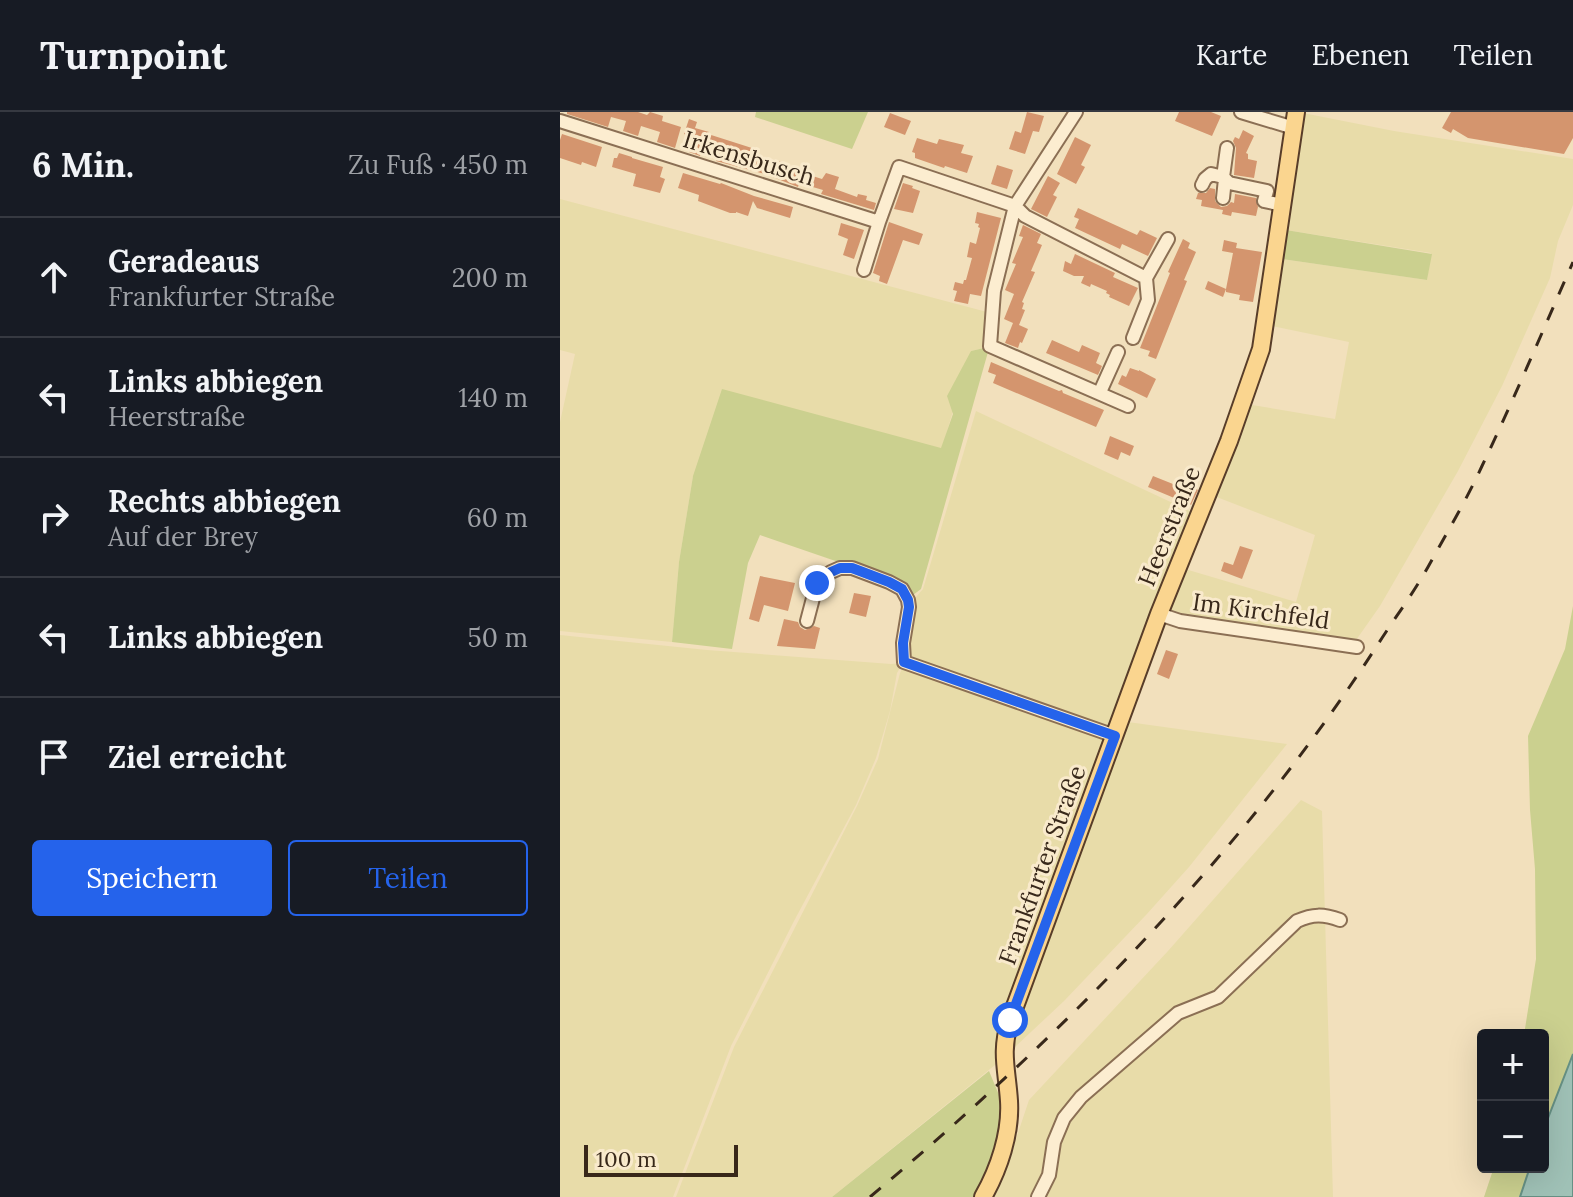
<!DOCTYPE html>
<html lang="de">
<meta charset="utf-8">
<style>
:root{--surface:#171b24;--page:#242831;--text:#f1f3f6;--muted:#9ea1a6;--line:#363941;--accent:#2563eb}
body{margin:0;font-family:Lora,serif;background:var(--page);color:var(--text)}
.controls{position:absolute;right:24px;bottom:24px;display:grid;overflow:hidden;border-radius:8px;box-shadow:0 8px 32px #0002}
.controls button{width:72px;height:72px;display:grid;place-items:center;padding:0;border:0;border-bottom:2px solid var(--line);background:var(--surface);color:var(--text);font:40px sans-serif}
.scale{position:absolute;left:24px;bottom:20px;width:154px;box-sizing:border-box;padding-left:8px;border:4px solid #38281a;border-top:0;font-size:22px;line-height:28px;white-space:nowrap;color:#38281a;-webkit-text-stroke:6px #f9eacc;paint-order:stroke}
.stop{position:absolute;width:24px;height:24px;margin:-18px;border:6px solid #2563eb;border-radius:50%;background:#fff}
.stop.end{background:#2563eb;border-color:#fff;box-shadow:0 2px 8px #0008}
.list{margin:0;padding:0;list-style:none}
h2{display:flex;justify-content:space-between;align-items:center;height:104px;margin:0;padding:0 32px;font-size:34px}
h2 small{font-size:26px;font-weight:400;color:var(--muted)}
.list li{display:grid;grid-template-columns:52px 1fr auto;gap:24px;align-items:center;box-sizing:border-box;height:120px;padding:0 32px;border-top:2px solid var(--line)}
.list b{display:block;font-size:30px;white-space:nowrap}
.list p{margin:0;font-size:26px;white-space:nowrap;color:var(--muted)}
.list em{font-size:26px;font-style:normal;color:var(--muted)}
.actions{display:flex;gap:16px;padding:24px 32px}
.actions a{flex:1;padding:18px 0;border:2px solid var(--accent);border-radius:8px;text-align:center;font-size:28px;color:var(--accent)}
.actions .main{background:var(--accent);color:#fff}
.icon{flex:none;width:44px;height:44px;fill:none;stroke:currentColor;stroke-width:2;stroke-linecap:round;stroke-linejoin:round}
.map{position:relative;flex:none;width:1013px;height:1085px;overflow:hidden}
header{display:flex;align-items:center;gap:48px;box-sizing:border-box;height:112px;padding:0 40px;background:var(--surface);border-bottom:2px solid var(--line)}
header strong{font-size:38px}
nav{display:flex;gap:44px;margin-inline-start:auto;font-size:28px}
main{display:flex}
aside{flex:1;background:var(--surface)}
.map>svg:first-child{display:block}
.farmland{fill:#e8dca9}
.green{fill:#cbd08f}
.water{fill:#a0c2b7;stroke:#679185;stroke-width:2}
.building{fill:#d4956e}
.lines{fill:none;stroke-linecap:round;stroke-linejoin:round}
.minor-casing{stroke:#8b6f54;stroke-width:16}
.major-casing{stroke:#583d29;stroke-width:20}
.minor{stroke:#fcedd0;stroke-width:12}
.major{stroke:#fad58f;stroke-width:16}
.rail{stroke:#38281a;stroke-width:3;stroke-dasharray:14 14;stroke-linecap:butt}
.route{stroke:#2563eb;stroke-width:10}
.labels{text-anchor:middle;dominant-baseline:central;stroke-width:6;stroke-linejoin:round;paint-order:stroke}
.street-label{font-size:24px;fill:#38281a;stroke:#f9eacc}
</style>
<header>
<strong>Turnpoint</strong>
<nav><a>Karte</a><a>Ebenen</a><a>Teilen</a></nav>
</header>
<main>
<aside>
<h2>6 Min.<small>Zu Fuß · 450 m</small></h2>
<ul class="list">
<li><svg class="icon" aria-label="ahead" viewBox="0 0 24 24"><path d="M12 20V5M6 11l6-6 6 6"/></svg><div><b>Geradeaus</b><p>Frankfurter Straße</p></div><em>200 m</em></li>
<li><svg class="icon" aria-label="left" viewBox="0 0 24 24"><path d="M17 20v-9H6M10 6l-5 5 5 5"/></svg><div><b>Links abbiegen</b><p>Heerstraße</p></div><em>140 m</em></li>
<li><svg class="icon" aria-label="right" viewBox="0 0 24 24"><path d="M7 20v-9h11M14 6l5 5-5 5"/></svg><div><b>Rechts abbiegen</b><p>Auf der Brey</p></div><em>60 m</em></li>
<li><svg class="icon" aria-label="left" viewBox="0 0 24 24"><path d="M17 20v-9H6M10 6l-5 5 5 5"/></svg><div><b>Links abbiegen</b></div><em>50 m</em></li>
<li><svg class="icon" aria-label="arrive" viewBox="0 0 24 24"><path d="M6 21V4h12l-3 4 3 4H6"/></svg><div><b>Ziel erreicht</b></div></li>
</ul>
<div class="actions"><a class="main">Speichern</a><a>Teilen</a></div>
</aside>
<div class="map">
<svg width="1013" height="1085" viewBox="0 0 1013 1085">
<rect width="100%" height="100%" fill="#f2e0bc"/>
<path class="farmland" d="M743 1 834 19 1013 47V93L998 129 990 166 942 274 898 359 820 494 794 531 632 506 610 499 625 457 736 490 755 423 654 384 692 293 775 307 789 230 712 214 722 147 867 168 871 141 726 118Z
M0 87 427 200 424 236 411 239 382 336 133 364 119 450 112 530 0 519V310L15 242 0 238Z
M416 299 632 400 555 610 548 614 352 553 344 531 350 488 356 485 363 477Z
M0 523 147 538 331 552 343 551 337 561 330 599 316 646 296 693 234 809 171 934 113 1085H0Z
M345 551 546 629 436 930 435 953 272 1085H116L174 935 297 694 318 647 340 561Z
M568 610 727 632 629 755 586 803 504 889 454 936V926L466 889Z
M741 688 762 699 773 1085H429L453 1036 469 988 608 839Z"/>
<path class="green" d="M196 0H308L292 37 195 5Z
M726 118 872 142 867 168 722 147Z
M424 236 428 240 361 477 349 486 290 454 200 423 188 451 172 537 112 530 119 450 133 364 162 277 381 336 393 302 387 284 411 239Z
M1013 494V1085H924L934 1055H983V923H964L976 847 975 757 970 698 968 624 1005 537Z
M429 959 444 995 427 1072 420 1085H272Z"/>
<path class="water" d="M1013 942V1085H960L970 1055H983V1019Z"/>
<path class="building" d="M7 0H78L87 3 90 0 103 4 102 9 121 15 115 36 97 30 100 20 81 14 78 24 63 19 66 9 51 5 48 15 7 2Z
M467 0 484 4 479 20 473 19 465 42 449 37 455 19 461 21Z
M619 0H651L661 4 652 24 615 9Z
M891 0H1013V26L1004 42 908 26 893 17 891 21 882 16Z
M330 1 351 9 345 23 324 15Z
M129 7 137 10 135 16 149 20 148 22 195 37 193 42 222 50 221 54 262 67 266 61 279 65 275 77 297 85 298 82 307 84 306 88 316 91 314 98 261 82 263 78 239 71 238 75 205 62 156 49 159 39 143 34 140 44 129 40 134 25 124 22Z
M683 18 694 24 686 41 688 42V47L697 49 694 66 674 63 676 36 673 29 675 25 679 27Z
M2 22 42 35 36 55 22 50 21 53 0 46V28Z
M515 25 531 33 521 53 525 55 516 72 497 62Z
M357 26 377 32 379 27 404 33 401 41 413 44 407 61 385 54 384 56 355 46V41L352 40Z
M59 41 72 45V46L103 55 100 65 105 67 100 81 73 74 76 62 52 55 54 46H57Z
M437 53 453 58 447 77 431 72Z
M123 61 160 72 161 71 194 84 233 95 230 106 197 96 193 89 188 104 176 100V101H170L138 89 139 83 118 76Z
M488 64 500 71 493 83 497 85 487 105 471 97Z
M343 71 353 74 352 76 360 79 353 101 334 97Z
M650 76 655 77V89L661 95 667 94 671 90 674 91 675 82 696 86 698 95 696 104 672 100 671 104 662 102 663 98 641 94 642 88 636 87 638 81H646Z
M518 96 577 123 580 118 597 126 588 144 562 132 560 137 515 116 519 107 514 105Z
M417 100 441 106 421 184 410 182 408 192 394 189 397 179 393 178 395 170 403 172 404 168H406L412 146 407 145 410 130 416 132 420 116 418 115 419 112 415 111Z
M329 110 363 122 359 133 343 128 327 172 319 169 320 164 313 161Z
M281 111 304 118 294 147 283 143 288 127 278 123Z
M463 113 481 122 477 131 482 133 471 159 475 160 462 190 464 191 462 197 465 198 459 213 468 217 462 231 460 230 458 236 445 231 453 211 444 207 454 182 445 178 456 152 452 151 463 125 459 124Z
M623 127 630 131 628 136 636 140 624 168 627 169 596 247 588 244 590 239 580 236 610 161 608 160Z
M664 128 677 131 676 136 702 140 693 190 679 188 680 183 666 180V177L663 185 645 177 648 169 666 177 673 141 662 139Z
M515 142 555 161 553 165 578 176 569 194 549 185 550 183 546 181 547 179 531 172 530 175 521 171 524 164H514L503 159 505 149 511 152Z
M492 228 519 240 522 233 540 241 536 251 542 254 538 263 486 241Z
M431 250 499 279 502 278 503 281 544 298 536 315 433 271 436 263 428 260Z
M570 256 579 259V258L596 267 587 286 558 272 562 263 566 265Z
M550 324 574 334 570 344 561 340 558 348 544 342Z
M593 364 618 374V372L628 376 629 374 638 378 631 393 588 375Z
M680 434 693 438 682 467 661 459 664 450 673 453Z
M200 464 235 471 228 499 204 493 199 510 189 507Z
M294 481 311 484 306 505 289 501Z
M224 507 238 510 240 515 245 518 254 514 260 516 255 537 217 534Z
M606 538 618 542 609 567 597 562Z"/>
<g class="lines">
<g class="minor-casing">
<path id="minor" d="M516 0 455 94 434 179 430 234 568 294
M681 0 734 16
M0 9 319 110 339 55 455 94 465 104 586 166
M667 36 663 65 669 71 707 79 704 89 723 93
M642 73 645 67 651 62 663 65
M663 86 665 67
M304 158 319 110
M573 226 588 188 586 166 608 127
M540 280 558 240
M599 502 620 509 797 535
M247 509 257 471 271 460 280 456H292L329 470 342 477 348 488 349 495 343 531 344 550 555 624
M478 1085 489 1063 494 1030 504 1006 521 985 618 901 658 885 737 809C753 802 763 802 780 808"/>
</g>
<g class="major-casing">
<path id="major" d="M423 1085C439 1057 451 1021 449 989 447 957 440 941 450 908L599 502 669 329 701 237 736 0"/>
</g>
<use href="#minor" class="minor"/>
<use href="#major" class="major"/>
<path class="rail" d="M310 1085C504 922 684 741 822 526 837 503 854 480 868 455 886 422 906 389 922 354 954 287 983 218 1013 150"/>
</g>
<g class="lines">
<path class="route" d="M257 471 271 460 280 456H292L329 470 342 477 348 488 349 495 343 531 344 550 555 624 450 908"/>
</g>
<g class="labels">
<g class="street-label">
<text transform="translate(189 46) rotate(17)">Irkensbusch</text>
<text transform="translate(609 414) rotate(-68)">Heerstraße</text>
<text transform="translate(701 499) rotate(8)">Im Kirchfeld</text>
<text transform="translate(482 753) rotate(-70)">Frankfurter Straße</text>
</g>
</g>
</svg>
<div class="controls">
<button>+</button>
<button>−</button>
</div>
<div class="scale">100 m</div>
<div class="stop" style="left:450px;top:908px"></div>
<div class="stop end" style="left:257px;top:471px"></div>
</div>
</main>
